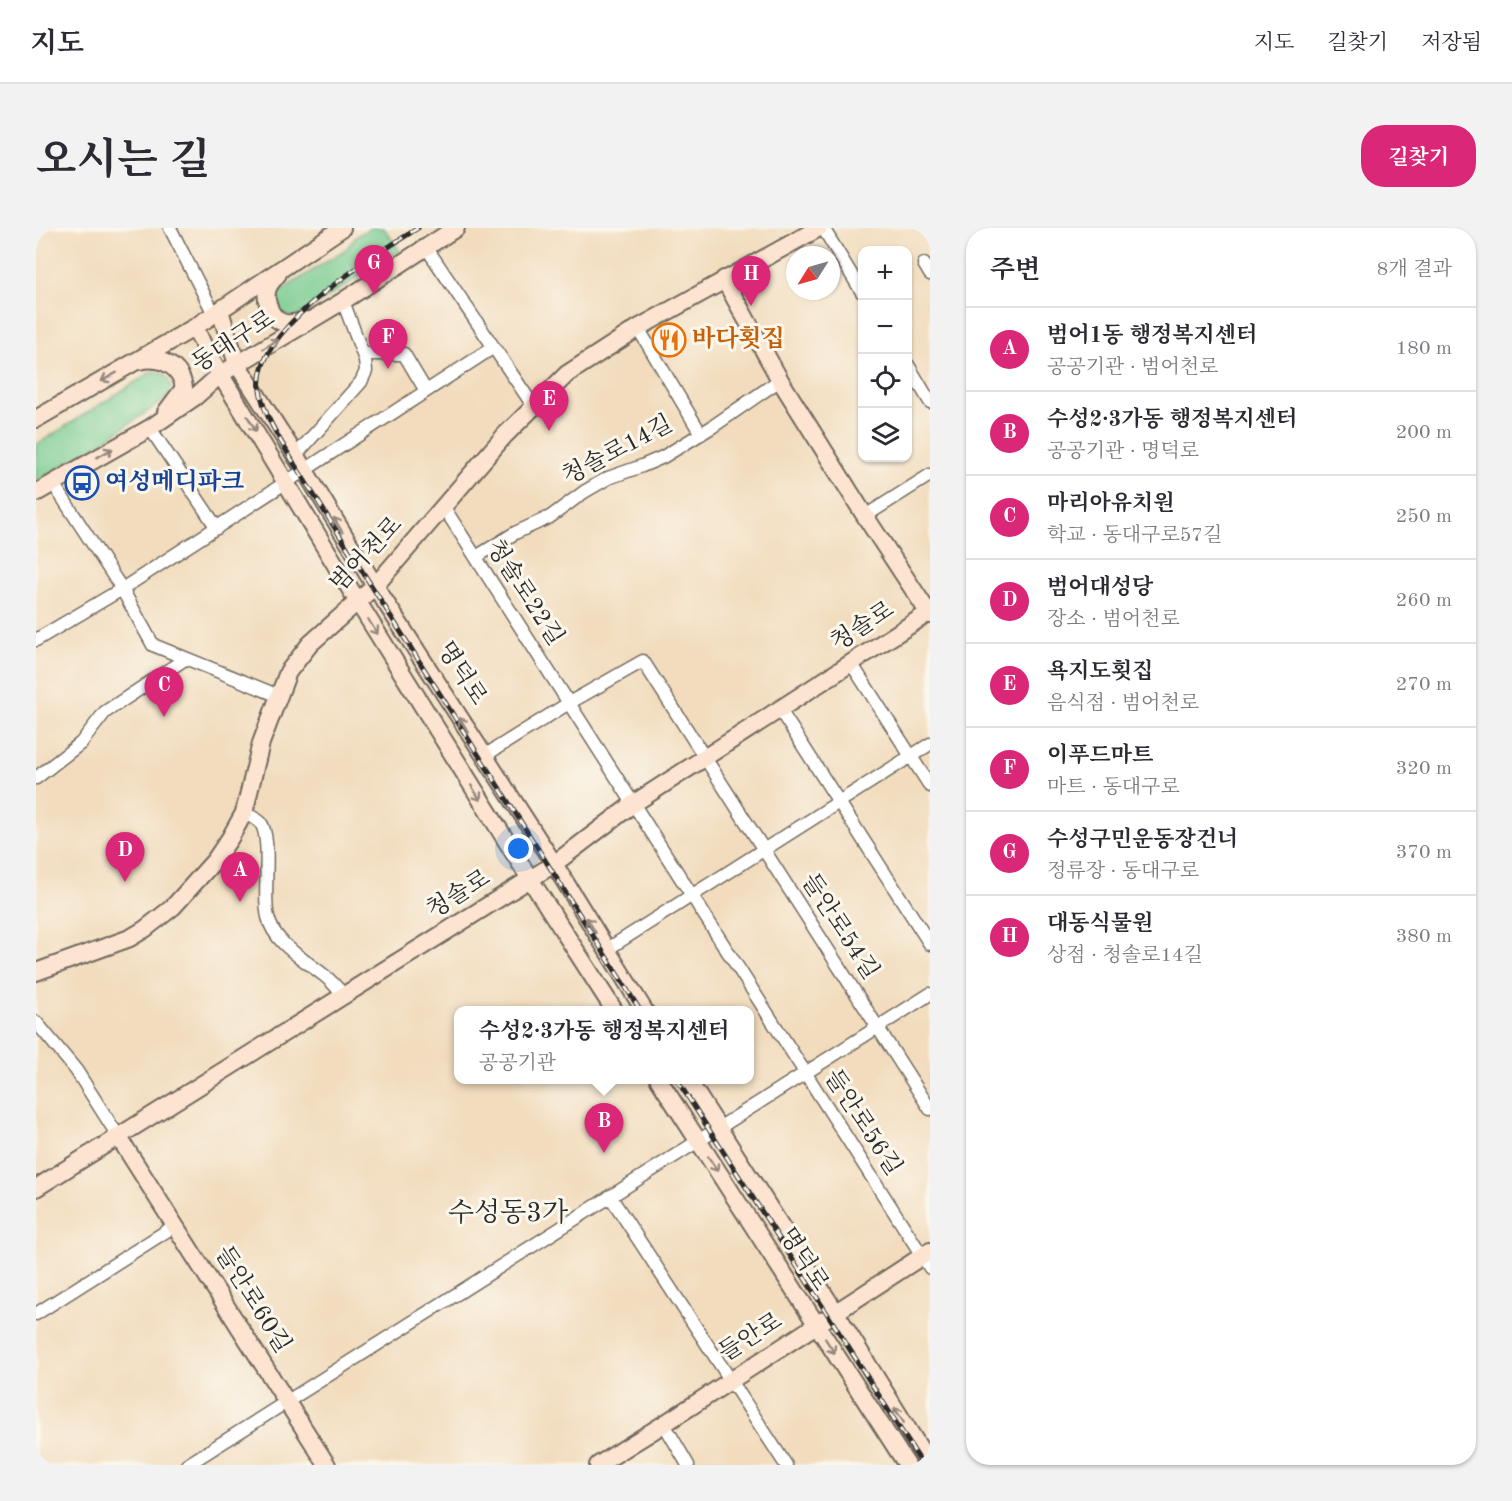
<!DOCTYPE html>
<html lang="ko">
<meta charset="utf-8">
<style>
:root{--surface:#fff;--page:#f2f2f3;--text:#2b2b33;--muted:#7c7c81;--line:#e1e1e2;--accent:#db2777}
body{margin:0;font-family:"Old Standard TT","Noto Serif KR",serif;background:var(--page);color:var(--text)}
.controls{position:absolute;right:18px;top:18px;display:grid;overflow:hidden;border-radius:12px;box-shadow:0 2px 4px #0004}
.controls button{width:54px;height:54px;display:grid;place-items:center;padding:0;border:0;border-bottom:2px solid var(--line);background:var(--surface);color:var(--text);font:30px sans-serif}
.compass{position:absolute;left:750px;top:18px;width:54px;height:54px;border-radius:50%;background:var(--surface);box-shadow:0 2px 4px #0004;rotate:233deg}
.you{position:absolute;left:483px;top:621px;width:21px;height:21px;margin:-15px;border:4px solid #fff;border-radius:50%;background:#1a73e8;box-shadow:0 0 0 9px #1a73e833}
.badge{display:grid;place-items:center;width:39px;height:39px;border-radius:50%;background:var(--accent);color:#fff;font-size:20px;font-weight:700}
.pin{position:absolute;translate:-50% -50px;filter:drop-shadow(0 2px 3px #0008)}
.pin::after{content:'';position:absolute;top:32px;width:21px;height:18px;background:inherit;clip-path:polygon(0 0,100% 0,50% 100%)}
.popup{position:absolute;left:418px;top:778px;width:300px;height:78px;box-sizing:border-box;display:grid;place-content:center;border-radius:12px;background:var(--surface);filter:drop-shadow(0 2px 4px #0005);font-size:20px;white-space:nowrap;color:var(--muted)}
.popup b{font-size:22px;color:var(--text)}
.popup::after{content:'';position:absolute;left:50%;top:100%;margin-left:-12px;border:12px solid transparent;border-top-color:var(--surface)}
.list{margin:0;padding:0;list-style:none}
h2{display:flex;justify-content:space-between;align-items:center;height:78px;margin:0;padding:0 24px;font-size:26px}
h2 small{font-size:20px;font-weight:400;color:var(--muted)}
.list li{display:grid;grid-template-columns:39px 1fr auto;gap:18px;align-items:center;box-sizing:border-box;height:84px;padding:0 24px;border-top:2px solid var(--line)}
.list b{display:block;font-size:22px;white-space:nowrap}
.list p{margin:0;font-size:20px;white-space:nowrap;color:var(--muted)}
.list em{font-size:20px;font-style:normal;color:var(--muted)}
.icon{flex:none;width:33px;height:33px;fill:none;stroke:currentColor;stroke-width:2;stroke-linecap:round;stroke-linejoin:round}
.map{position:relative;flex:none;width:894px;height:1237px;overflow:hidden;border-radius:24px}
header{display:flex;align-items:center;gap:36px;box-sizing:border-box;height:84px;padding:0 30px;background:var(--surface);border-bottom:2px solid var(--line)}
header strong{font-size:28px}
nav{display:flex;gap:33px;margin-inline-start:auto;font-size:21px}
.intro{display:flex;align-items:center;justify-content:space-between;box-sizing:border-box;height:144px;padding:0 36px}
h1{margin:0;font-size:42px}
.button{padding:15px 27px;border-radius:24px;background:var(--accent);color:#fff;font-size:21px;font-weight:700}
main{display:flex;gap:36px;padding:0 36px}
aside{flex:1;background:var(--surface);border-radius:24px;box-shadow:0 2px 4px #0004}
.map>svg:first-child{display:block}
.green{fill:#76ca8d;stroke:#507a5c;stroke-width:1.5}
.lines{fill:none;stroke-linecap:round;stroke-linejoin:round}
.street-casing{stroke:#71695e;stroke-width:15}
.secondary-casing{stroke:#71695e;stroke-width:20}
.street{stroke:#fff;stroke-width:12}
.secondary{stroke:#fde4d0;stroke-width:16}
.rail-casing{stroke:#2b2b2b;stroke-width:5}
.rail{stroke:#fbf7ec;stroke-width:3;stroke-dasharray:9;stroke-linecap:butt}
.oneway{stroke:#94887e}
.labels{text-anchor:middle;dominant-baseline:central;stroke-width:6;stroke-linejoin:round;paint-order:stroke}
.food-label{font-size:24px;font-weight:bold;fill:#c56008;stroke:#fbf7ec;text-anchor:start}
.street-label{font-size:24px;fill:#2b2b2b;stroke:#fbf7ec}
.transit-label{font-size:24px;font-weight:bold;fill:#164399;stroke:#fbf7ec;text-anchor:start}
.quarter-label{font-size:27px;fill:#2b2b2b;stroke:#fbf7ec}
</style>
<header>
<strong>지도</strong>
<nav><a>지도</a><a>길찾기</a><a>저장됨</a></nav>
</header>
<div class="intro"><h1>오시는 길</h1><a class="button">길찾기</a></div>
<main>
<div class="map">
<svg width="894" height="1237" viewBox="0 0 894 1237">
<rect width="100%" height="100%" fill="#fbf7ec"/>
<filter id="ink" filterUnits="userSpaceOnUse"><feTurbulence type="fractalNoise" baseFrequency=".0167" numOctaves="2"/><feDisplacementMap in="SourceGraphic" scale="12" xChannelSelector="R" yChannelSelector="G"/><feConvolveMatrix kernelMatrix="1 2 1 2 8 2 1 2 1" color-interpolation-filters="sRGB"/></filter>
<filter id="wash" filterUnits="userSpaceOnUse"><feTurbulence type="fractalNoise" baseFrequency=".008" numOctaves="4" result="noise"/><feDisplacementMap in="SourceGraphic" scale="24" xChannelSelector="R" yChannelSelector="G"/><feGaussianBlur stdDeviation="1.35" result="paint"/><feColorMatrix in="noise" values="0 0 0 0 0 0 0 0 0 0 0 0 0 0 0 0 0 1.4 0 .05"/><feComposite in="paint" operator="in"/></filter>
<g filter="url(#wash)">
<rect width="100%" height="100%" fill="#f2dcbd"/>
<path class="green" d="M334 0H348L364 23 260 89 257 90 239 83V69L243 64 310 21 321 8Z
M117 143C133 145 140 158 130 171L63 216 0 254V217Z"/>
</g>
<g filter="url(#ink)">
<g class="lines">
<g class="street-casing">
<path id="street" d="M134 0 178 86
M787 0 826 64
M390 19 498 179
M888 36 894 46
M602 100 665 206
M327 126H368L390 163
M872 137 894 174
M114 200 181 300
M260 227 325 154 330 143 329 132 307 73
M17 255 86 361 117 417 243 468
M407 278 894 1040
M829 288 894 247
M440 329 479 305 514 289 548 264 572 250 606 238 627 229 676 199 744 152
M0 412 86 361 458 119
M815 435 894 558
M744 482 894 716
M448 528 533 475 607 433 894 881
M0 550 45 515 69 484 149 431
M208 585C213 588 220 590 224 594 237 609 226 668 232 689 238 715 266 730 285 745 294 751 300 759 308 767
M570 722 894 516
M0 794 40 842 82 908
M574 968 750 1237
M0 1086 140 997
M628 1196 652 1237
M151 1237 894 766"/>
</g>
<g class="secondary-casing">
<path id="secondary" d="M242 46C239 50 235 54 233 58 230 63 230 71 232 76 238 97 251 98 269 92
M688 51 744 152 829 288 894 387
M184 83 201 136 268 241 339 358 518 636 608 782
M159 99 169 121 322 374 494 651 578 782
M103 133C123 128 145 137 148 160L130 184
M0 191 159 99 306 0
M0 265 114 200 159 169 185 146 307 73 420 0
M0 744 94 710 109 701 137 679 179 632 194 610 208 585 225 515 252 444 274 416 339 358 469 207 531 146 602 100 783 0
M623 852 871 1237
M652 852 800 1085 894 1237
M82 908 291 1237
M0 960 518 636 597 576 894 384
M562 1237 628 1196 894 1023"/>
</g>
<use href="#street" class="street"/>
<use href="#secondary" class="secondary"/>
<g class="rail-casing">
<path id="rail" d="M382 0C338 28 215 101 224 162 228 189 245 213 259 237L604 782
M641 852 775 1060 887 1237"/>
</g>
<use href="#rail" class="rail"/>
</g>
<defs><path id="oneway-shaft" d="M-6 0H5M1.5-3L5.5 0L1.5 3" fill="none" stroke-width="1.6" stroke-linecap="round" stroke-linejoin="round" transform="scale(1.5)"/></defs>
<g class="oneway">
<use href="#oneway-shaft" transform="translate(235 116) rotate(-30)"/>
<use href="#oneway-shaft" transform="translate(73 149) rotate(151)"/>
<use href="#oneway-shaft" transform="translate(216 196) rotate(59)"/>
<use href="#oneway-shaft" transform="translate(69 225) rotate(-29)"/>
<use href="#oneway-shaft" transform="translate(302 297) rotate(-121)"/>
<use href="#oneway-shaft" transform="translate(337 399) rotate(58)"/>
<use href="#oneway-shaft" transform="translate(428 497) rotate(-123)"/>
<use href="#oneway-shaft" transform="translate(440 565) rotate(58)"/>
<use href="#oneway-shaft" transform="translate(555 697) rotate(-121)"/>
<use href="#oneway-shaft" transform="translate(677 936) rotate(57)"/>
<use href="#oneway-shaft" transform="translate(794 1118) rotate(57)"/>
<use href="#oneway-shaft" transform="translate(863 1187) rotate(-122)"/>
</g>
</g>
<defs>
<g id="restaurant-ring" transform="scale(1.725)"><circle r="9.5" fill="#fbf7ec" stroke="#e8710a" stroke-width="1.5"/><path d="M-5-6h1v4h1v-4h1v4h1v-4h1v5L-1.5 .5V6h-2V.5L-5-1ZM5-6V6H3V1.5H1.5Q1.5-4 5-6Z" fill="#e8710a"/></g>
<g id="bus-ring" transform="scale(1.725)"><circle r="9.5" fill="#fbf7ec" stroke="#1a4fb4" stroke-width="1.5"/><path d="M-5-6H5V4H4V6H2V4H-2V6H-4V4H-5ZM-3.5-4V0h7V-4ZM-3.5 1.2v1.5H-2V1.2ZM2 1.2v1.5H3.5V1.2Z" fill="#1a4fb4"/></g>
</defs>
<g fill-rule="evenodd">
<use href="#restaurant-ring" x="633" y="112"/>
<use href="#bus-ring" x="46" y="255"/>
</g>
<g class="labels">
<g class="food-label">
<text x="656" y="112">바다횟집</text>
</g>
<g class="street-label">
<text transform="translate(198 114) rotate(-33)">동대구로</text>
<text transform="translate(582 223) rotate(-28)">청솔로14길</text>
<text transform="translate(331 327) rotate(-47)">범어천로</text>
<text transform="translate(488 365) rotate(57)">청솔로22길</text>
<text transform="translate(827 399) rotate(-33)">청솔로</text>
<text transform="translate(425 446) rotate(57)">명덕로</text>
<text transform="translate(423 667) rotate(-32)">청솔로</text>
<text transform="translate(803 699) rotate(57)">들안로54길</text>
<text transform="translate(826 895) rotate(57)">들안로56길</text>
<text transform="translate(767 1032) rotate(57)">명덕로</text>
<text transform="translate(216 1072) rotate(58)">들안로60길</text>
<text transform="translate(715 1110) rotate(-32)">들안로</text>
</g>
<g class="transit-label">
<text x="69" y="255">여성메디파크</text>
</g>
<g class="quarter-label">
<text x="472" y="985">수성동3가</text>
</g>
</g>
</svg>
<div class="controls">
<button>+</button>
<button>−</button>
<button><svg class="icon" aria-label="locate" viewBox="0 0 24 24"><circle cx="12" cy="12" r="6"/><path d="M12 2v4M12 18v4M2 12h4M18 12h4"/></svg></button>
<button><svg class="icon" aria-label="layers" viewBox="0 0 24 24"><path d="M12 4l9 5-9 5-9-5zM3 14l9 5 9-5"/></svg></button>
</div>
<svg class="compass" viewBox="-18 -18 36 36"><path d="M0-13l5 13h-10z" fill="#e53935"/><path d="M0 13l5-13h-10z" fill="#7c7c81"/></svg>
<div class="you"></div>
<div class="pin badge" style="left:204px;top:674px">A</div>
<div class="pin badge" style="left:568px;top:925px">B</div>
<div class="popup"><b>수성2·3가동 행정복지센터</b>공공기관</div>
<div class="pin badge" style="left:128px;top:489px">C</div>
<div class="pin badge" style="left:89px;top:654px">D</div>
<div class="pin badge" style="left:513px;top:203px">E</div>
<div class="pin badge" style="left:352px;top:141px">F</div>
<div class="pin badge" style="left:338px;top:67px">G</div>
<div class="pin badge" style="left:715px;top:78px">H</div>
</div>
<aside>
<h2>주변<small>8개 결과</small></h2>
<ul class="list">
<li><span class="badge">A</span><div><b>범어1동 행정복지센터</b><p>공공기관 · 범어천로</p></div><em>180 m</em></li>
<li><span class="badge">B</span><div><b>수성2·3가동 행정복지센터</b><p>공공기관 · 명덕로</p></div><em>200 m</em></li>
<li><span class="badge">C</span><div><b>마리아유치원</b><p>학교 · 동대구로57길</p></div><em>250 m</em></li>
<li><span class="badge">D</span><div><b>범어대성당</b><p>장소 · 범어천로</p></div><em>260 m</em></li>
<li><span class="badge">E</span><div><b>욕지도횟집</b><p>음식점 · 범어천로</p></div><em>270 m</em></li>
<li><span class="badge">F</span><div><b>이푸드마트</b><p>마트 · 동대구로</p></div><em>320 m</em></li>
<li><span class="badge">G</span><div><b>수성구민운동장건너</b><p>정류장 · 동대구로</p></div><em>370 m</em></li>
<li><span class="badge">H</span><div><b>대동식물원</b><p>상점 · 청솔로14길</p></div><em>380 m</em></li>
</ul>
</aside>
</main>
